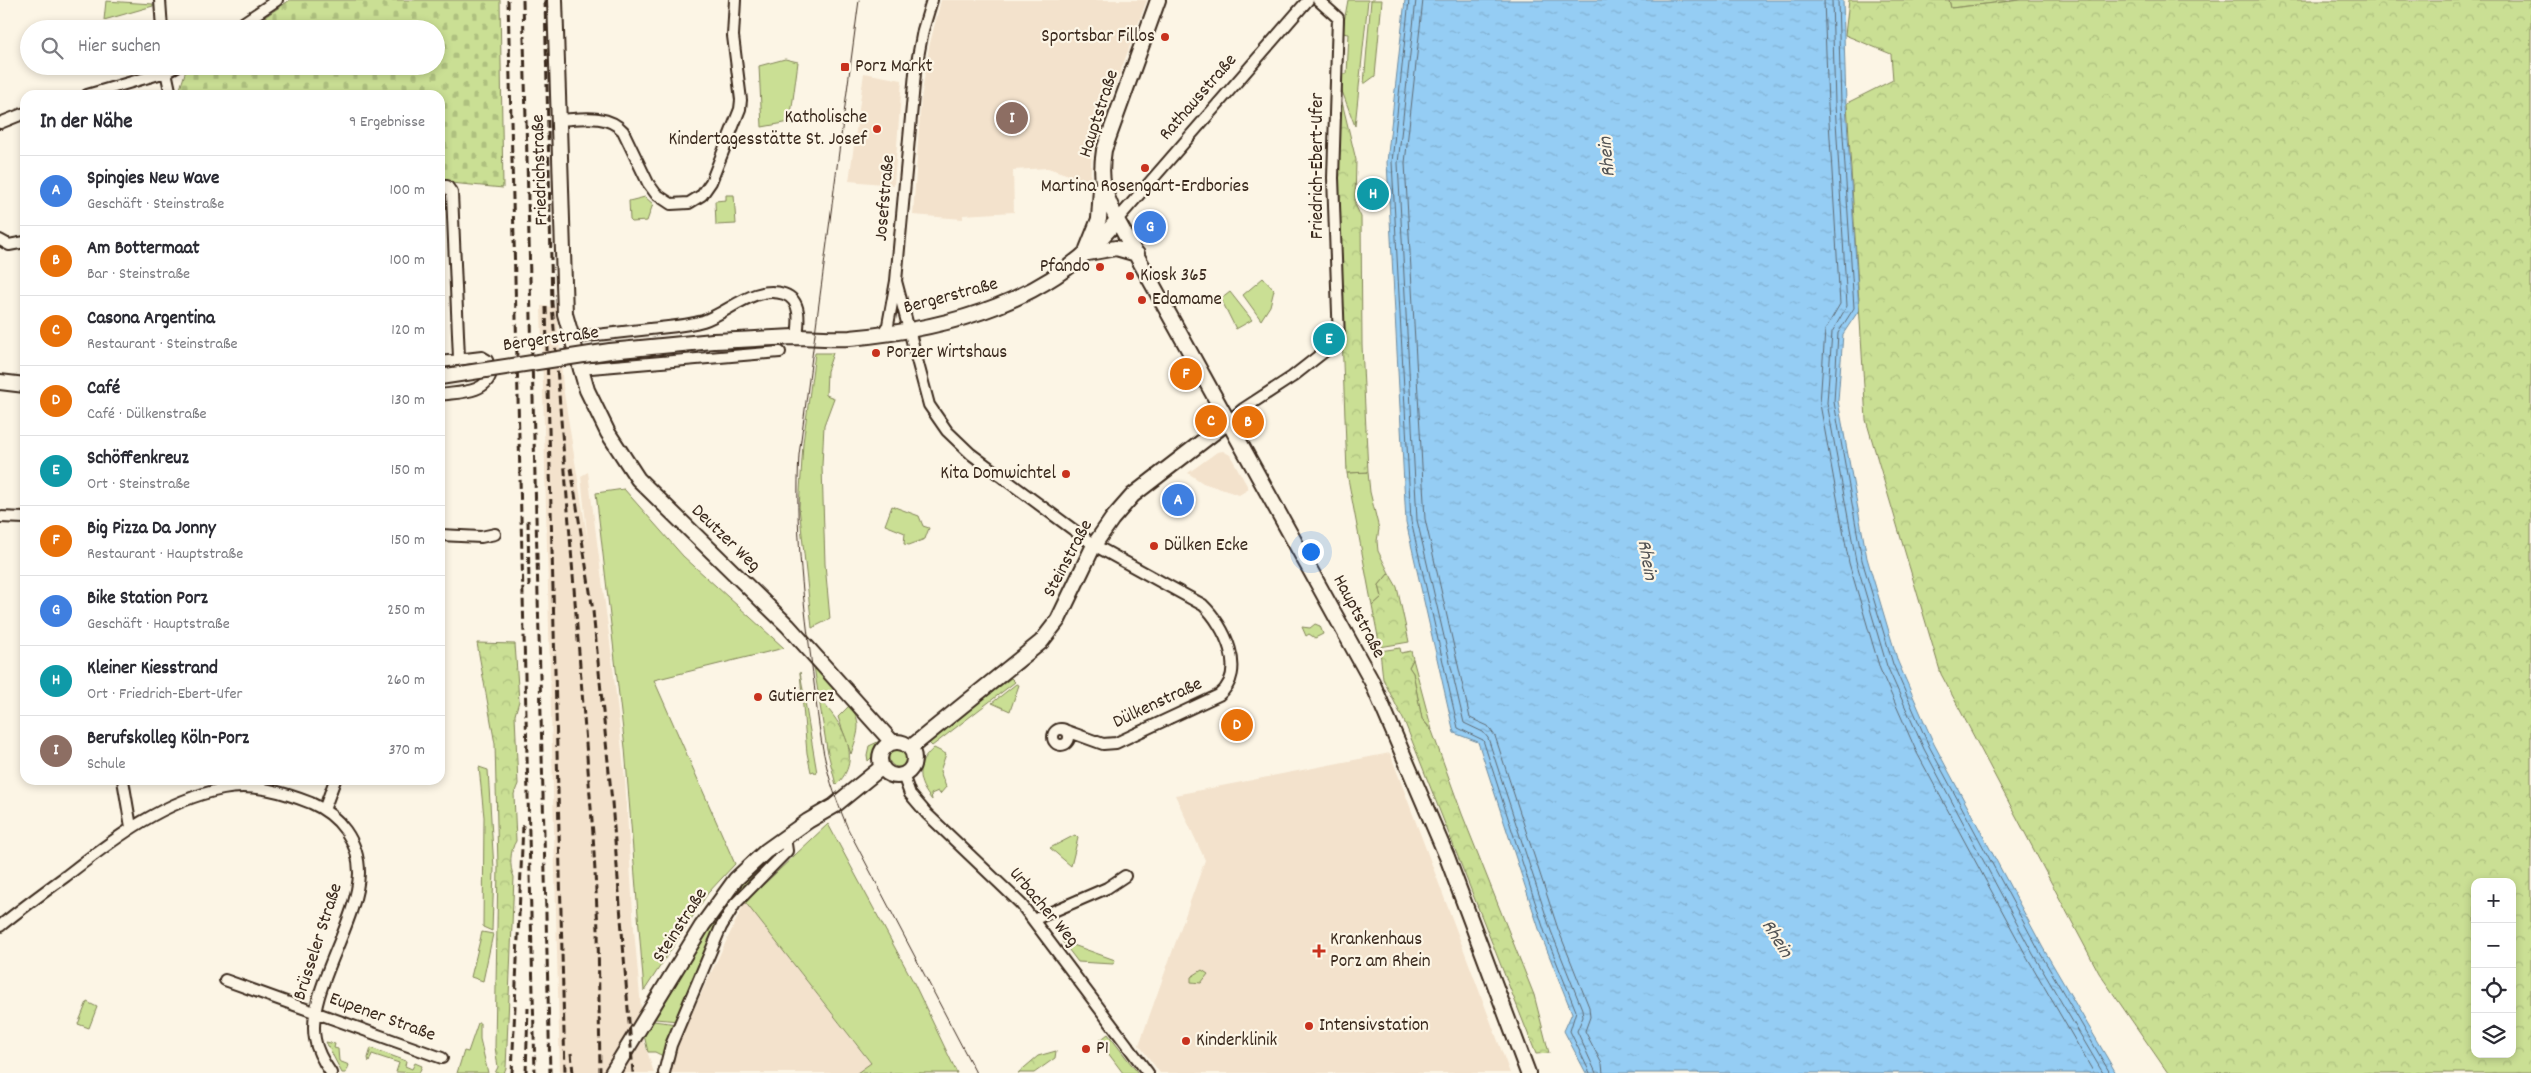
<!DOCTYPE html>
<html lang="de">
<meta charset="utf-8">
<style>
:root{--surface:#fff;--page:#f2f2f3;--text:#2b2b33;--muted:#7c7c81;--line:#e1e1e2;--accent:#2563eb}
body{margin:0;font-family:Dekko,sans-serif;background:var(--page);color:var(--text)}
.controls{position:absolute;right:15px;bottom:15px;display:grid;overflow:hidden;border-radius:10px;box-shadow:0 2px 8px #0003}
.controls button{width:45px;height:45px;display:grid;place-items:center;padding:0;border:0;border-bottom:1px solid var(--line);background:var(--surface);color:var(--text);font:25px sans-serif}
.you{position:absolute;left:1310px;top:551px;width:18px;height:18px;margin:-12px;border:4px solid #fff;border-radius:50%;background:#1a73e8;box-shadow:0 0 0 8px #1a73e833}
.badge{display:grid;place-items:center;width:32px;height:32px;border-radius:50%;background:var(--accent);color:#fff;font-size:16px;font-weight:700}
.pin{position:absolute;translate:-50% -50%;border:2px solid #fff;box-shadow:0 1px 5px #0006}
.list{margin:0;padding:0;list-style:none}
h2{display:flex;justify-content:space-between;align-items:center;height:65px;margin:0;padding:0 20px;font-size:21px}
h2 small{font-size:16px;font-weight:400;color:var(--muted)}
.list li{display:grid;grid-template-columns:32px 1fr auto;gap:15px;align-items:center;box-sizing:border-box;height:70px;padding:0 20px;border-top:1px solid var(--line)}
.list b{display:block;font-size:19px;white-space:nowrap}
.list p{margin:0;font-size:16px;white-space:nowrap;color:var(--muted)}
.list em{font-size:16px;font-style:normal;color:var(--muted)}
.icon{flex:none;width:28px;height:28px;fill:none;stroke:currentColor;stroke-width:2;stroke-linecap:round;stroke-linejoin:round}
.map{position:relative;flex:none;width:2531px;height:1073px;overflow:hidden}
.search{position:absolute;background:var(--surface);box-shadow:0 2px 8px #0003;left:20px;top:20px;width:425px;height:55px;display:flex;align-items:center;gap:12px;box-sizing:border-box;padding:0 18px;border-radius:28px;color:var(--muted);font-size:19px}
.panel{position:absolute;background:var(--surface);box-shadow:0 2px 8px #0003;left:20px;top:90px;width:425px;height:695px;border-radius:15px}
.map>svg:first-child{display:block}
.built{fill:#f3e2cc}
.green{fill:#cadf94;stroke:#828459}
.forest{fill:url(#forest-crowns);stroke:#828459;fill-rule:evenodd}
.cemetery{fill:url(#cemetery-stones);stroke:#828459}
.water{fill:url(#water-ripples);stroke:#718c9e}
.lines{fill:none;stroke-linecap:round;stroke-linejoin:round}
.shore{stroke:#5f6b74;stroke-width:1}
.street-casing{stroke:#3b2a1e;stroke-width:14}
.secondary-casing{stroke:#3b2a1e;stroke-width:18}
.street{stroke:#fcf5e5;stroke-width:10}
.secondary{stroke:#fcf5e5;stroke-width:14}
.tram{stroke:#3b2a1e;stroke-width:1}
.rail{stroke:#3b2a1e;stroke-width:3;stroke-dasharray:8 4;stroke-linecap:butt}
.secondary-bridge-casing{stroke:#3b2a1e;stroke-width:18;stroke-linecap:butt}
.secondary-bridge{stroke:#fcf5e5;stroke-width:14}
.poi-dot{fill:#c8321e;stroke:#fcf5e5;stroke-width:2}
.labels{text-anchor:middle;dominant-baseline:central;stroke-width:4.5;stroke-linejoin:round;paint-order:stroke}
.poi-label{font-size:19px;fill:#3b2a1e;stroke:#fcf5e5;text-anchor:start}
.street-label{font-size:19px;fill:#3b2a1e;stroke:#fcf5e5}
.water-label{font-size:20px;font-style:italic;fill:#525354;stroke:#fcf5e5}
</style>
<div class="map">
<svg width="2531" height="1073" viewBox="0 0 2531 1073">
<defs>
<pattern id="forest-crowns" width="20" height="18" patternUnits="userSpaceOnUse" patternTransform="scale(1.25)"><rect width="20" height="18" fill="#cadf94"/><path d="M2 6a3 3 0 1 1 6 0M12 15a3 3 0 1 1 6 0" fill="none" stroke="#aec07f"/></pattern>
<pattern id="cemetery-stones" width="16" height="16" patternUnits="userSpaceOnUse" patternTransform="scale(1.25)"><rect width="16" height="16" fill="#cadf94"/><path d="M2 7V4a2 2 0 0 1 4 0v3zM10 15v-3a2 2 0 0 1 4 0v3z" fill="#aec07f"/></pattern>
<pattern id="water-ripples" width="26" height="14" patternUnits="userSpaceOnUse" patternTransform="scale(1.25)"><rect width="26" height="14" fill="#95cdf4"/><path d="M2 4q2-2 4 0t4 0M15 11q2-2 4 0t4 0" fill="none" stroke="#81b0d1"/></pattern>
</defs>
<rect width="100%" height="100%" fill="#fcf5e5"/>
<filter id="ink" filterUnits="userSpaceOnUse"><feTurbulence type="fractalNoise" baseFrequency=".02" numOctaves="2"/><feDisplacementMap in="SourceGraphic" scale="10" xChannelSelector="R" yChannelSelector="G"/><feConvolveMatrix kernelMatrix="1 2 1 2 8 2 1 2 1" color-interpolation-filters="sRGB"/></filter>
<g filter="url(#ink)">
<path class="built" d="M941 0H1147L1092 148 1090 182 1048 168 1013 170 1014 212 963 215V219L913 215 921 99 929 47Z
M864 73 902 80 894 185 849 181Z
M541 306 556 307 563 387 588 542 581 476 588 472 612 658 625 779 634 929 644 1041 654 1073H560Z
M1223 451 1230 455 1249 489 1239 495 1203 483 1188 473 1217 452Z
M1390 753 1510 1073H1160L1139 1045 1205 860 1175 795Z
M745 902 871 1064 857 1073H668L672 1054Z"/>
<path class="green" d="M1348 0H1368L1355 126 1339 83 1340 74H1347L1349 34 1342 33Z
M1371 0H1382L1375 76 1364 84Z
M1949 0H2020L1951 8Z
M106 1 153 4V6L104 20Z
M785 59 798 62 790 122 762 127 759 66Z
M726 195H734L736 224 716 225 715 201 726 200Z
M645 197 653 204 647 221 632 222 630 220 629 201Z
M1263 278 1274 290 1270 306 1261 320 1243 295Z
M1230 292 1252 320 1236 329 1221 299Z
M815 353H833L827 371 826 395 834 398 824 425 822 466 825 564 830 619 812 628 799 507 803 443Z
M1368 472 1370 492 1379 529 1377 541 1378 551 1389 573 1379 585 1382 597 1372 606 1347 473Z
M624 489 683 556 784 648 654 680 735 864 708 893 644 991 625 748 596 493Z
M892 506 919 516 923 526 929 528 925 539 909 545 904 544 905 533 885 525Z
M1315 624 1320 626 1323 634 1315 638 1309 634 1306 636 1302 627 1310 628Z
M1413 659 1432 730 1422 719 1413 673 1409 667Z
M814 666 835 687 822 701 819 699Z
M800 672 817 773H815L814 771 811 772 807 753Z
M1011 678 1015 682 932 746 929 743 978 700H982Z
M1016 684 1019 685 1010 711 992 703Z
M849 706C864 721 857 736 851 754L838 717Z
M880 741 878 751 868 761 867 755 869 746Z
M934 748 946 754 940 771 946 787 940 794 938 791 931 794 932 800C917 782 914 765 934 748Z
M889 758a9 9 0 1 1 18 0a9 9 0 1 1-18 0Z
M479 767 488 770 494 869 492 931 483 927 484 817Z
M828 824 914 983 957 1073H857L871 1063 745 902Z
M1075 835 1078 838 1071 866 1050 848Z
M763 866 766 868 748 885 679 1021 655 1019 720 911 741 885Z
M482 932 493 934 483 981 471 977Z
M1062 941 1115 960 1113 964 1078 962Z
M1202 970 1208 974 1201 983 1191 982V977Z
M87 1002 97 1007 89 1028 78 1024Z
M653 1021 678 1024 663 1056 655 1052H648L644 1035Z
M478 1023H480V1039L488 1073H457L464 1051 468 1052Z
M1108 1034 1138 1073H1123L1099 1041Z
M326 1042 335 1044 334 1048 338 1049 339 1061 349 1065 346 1073H342Z
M371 1048 406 1061 405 1066 412 1069 415 1063 422 1066 419 1073 396 1072 399 1063 372 1054 369 1062 368 1058Z"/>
<path class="forest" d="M1849 0H1949L1951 8 2020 0H2531V1073H2168L2099 973 1941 674 1866 420 1847 103 1893 80 1891 54 1845 35ZM2475 882H2512V1054H2475Z
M1342 102 1356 160 1355 204 1361 217 1362 345 1368 472 1347 473 1339 252V148L1337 146 1338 110Z
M1389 573 1397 587 1409 642 1380 647 1372 606 1382 597 1379 585Z
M477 643 515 644 519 701 515 715 518 784 514 794 516 841C510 850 509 867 514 877L506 1068 504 1073H495L498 1067 495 1047 498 866 495 744Z
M1400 648 1401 653 1411 651 1413 659 1409 667 1413 673 1422 719 1432 731 1462 814 1534 995 1549 1053 1536 1054 1405 723 1383 679 1380 651Z
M819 699C841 721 865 759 836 785L827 749Z
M1056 1051 1055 1058 1034 1073H1018L1038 1056Z"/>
<path class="cemetery" d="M290 0H500L503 188 440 182V95H178L185 73 191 66H436V29H247Z"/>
<path class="water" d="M1405 0H1843L1846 104 1859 310 1843 334 1838 401 1867 558 1898 662 1934 744 2043 948 2116 1073H1586L1564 1031 1572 1013 1541 935 1478 742 1454 733 1406 522 1387 162Z"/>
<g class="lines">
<path class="shore" d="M1409 0 1392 162 1411 521 1458 728 1483 740 1545 933 1576 1011 1570 1031 1590 1073
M1416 0 1398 163 1417 520 1464 723 1483 732 1488 738 1551 931 1582 1009 1583 1017 1577 1031 1596 1073
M1423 0 1405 163 1425 519 1470 718 1488 726 1495 736 1558 929 1589 1007 1590 1017 1585 1031 1602 1064 1603 1073
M1824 0 1828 105 1840 304 1825 330 1820 404 1849 563 1880 669 1917 753 2027 957 2094 1073
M1832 0 1835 104 1847 306 1832 332 1827 403 1856 561 1887 666 1924 749 2033 954 2103 1073
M1838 0 1841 104 1854 308 1838 333 1834 402 1862 560 1893 664 1929 746 2039 951 2110 1073"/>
<g class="street-casing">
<path id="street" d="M160 0 162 29
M234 29 277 0
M165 67 171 95
M87 95 166 72 177 66
M558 120C580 119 607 113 623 131L648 183 656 194 671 204 689 203 702 195 711 182 740 109 741 100 733 36 735 0
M0 123 25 113
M440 186H447L452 193 459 358
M1117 220 1308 0
M0 240 9 245 25 242
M896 281 929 405 947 431 971 454 1094 545 1203 605C1224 625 1248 672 1219 695L1116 743 1103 744 1067 731
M882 334 888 325 896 281 915 73 923 30 932 0
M570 338C597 335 623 332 650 329 667 327 686 326 703 321 728 313 755 284 784 294 802 300 799 322 797 337
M440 362 482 357 487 360 491 373C486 394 457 392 440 395
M579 369 780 352
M1229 421 1243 409 1292 377 1339 340 1333 178 1338 18 1318 0
M0 517 25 518
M440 535 481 537 495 534
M1053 737a8 8 0 1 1 16 0a8 8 0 1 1-16 0Z
M903 775 910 794 927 814 1021 904 1148 1073
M123 780 131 827
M324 810 335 780
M1033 920 1107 888 1125 876
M0 926C21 909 44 892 66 876 114 839 162 801 223 789 253 783 283 792 311 803 339 815 359 841 359 873 358 923 306 992 315 1039 317 1052 324 1063 331 1073
M225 980 442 1058
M664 1073 671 1045 721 927 735 904 787 851 785 837"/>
</g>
<g class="secondary-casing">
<path id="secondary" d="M555 0 565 314 587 390 608 433 638 479 788 626 892 742
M1158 0 1104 150C1099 181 1104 192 1117 220L1372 682 1447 857 1528 1073
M1087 249 1099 219 1101 188
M1088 253 1116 248 1137 254
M713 341C741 340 769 338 796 337 814 337 832 339 850 338 950 329 1053 301 1117 220
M0 382 25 385
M880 759a17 17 0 1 1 34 0a17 17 0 1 1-34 0Z
M910 748 1041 642 1058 620 1094 545 1112 519 1133 495 1229 421
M612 1073 702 926 736 879 766 851 808 821 834 806 882 767"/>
</g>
<use href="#street" class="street"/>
<use href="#secondary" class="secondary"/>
<path class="tram" d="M859 0 799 455C795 524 802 591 811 659 816 695 818 732 827 768 832 789 840 809 848 829L976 1073"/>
<path class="rail" d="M508 0 535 1073
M523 0 550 1073
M545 0 552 303 593 834 598 929 600 1073
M546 307 565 1073
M571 468 593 611 612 802 633 1073
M528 520 529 587
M571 1053 573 1073
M512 1073 523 825
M526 1073 528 1008"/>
<g class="secondary-bridge-casing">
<path id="secondary-bridge" d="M440 377 610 351 713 341"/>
</g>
<use href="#secondary-bridge" class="secondary-bridge"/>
</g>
</g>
<g class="poi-dot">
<circle cx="1165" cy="37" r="5"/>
<rect x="840" y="62" width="10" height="10" rx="2.5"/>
<circle cx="877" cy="129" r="5"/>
<circle cx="1145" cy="168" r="5"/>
<circle cx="1100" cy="267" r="5"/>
<circle cx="1130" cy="276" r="5"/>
<circle cx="1142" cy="300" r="5"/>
<circle cx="876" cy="353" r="5"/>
<circle cx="1066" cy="474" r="5"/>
<circle cx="1154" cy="546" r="5"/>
<circle cx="758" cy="697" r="5"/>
<path d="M1316.5 943.5h5v5h5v5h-5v5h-5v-5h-5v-5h5z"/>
<circle cx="1309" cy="1026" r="5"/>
<circle cx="1186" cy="1041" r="5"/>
<circle cx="1086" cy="1049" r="5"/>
</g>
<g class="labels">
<g class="poi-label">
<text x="1155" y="37" text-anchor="end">Sportsbar Fillos</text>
<text x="855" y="67">Porz Markt</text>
<text x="867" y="118" text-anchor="end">Katholische<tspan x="867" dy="22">Kindertagesstätte St. Josef</tspan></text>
<text x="1145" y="187" text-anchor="middle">Martina Rosengart-Erdbories</text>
<text x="1090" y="267" text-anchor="end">Pfando</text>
<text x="1140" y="276">Kiosk 365</text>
<text x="1152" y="300">Edamame</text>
<text x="886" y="353">Porzer Wirtshaus</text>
<text x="1056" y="474" text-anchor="end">Kita Domwichtel</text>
<text x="1164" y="546">Dülken Ecke</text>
<text x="768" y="697">Gutierrez</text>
<text x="1330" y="940">Krankenhaus<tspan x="1330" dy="22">Porz am Rhein</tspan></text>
<text x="1319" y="1026">Intensivstation</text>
<text x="1196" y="1041">Kinderklinik</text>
<text x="1096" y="1049">P1</text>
</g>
<g class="street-label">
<text transform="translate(1199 98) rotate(-49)">Rathausstraße</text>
<text transform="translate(1100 114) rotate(-72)">Hauptstraße</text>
<text transform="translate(1318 166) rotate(-90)">Friedrich-Ebert-Ufer</text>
<text transform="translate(541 170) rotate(-92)">Friedrichstraße</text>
<text transform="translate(886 198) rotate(-85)">Josefstraße</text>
<text transform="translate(951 297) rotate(-15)">Bergerstraße</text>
<text transform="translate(551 340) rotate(-8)">Bergerstraße</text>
<text transform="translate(725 539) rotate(44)">Deutzer Weg</text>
<text transform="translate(1069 559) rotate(-62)">Steinstraße</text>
<text transform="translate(1358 617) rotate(62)">Hauptstraße</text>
<text transform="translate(1158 704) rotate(-25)">Dülkenstraße</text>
<text transform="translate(1043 908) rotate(50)">Urbacher Weg</text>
<text transform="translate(681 926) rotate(-57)">Steinstraße</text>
<text transform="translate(319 942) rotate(-72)">Brüsseler Straße</text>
<text transform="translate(382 1018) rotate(20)">Eupener Straße</text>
</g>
<g class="water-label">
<text transform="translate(1608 157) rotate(-95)">Rhein</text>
<text transform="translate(1646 560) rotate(80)">Rhein</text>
<text transform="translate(1776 939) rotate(58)">Rhein</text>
</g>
</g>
</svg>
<div class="controls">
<button>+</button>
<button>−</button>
<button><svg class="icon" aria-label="locate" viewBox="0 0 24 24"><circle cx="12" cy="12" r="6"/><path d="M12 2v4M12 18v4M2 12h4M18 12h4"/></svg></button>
<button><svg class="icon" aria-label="layers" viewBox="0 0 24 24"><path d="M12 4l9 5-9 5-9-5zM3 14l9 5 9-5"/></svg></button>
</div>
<div class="you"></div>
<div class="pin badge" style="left:1178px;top:500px;background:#3f7fe0">A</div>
<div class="pin badge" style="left:1248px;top:422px;background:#e8710a">B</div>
<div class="pin badge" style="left:1211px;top:421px;background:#e8710a">C</div>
<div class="pin badge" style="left:1237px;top:725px;background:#e8710a">D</div>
<div class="pin badge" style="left:1329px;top:339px;background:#0f9aa8">E</div>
<div class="pin badge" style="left:1186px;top:374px;background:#e8710a">F</div>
<div class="pin badge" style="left:1150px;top:227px;background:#3f7fe0">G</div>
<div class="pin badge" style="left:1373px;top:194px;background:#0f9aa8">H</div>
<div class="pin badge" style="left:1012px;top:118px;background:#8d6e63">I</div>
<div class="search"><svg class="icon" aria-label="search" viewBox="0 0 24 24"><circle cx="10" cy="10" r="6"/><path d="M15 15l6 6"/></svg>Hier suchen</div>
<section class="panel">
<h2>In der Nähe<small>9 Ergebnisse</small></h2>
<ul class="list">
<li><span class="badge" style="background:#3f7fe0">A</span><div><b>Spingies New Wave</b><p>Geschäft · Steinstraße</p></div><em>100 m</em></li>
<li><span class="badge" style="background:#e8710a">B</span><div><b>Am Bottermaat</b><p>Bar · Steinstraße</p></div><em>100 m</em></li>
<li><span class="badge" style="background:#e8710a">C</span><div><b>Casona Argentina</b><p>Restaurant · Steinstraße</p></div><em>120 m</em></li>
<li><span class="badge" style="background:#e8710a">D</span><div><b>Café</b><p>Café · Dülkenstraße</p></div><em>130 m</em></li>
<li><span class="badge" style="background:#0f9aa8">E</span><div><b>Schöffenkreuz</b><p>Ort · Steinstraße</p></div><em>150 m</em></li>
<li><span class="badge" style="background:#e8710a">F</span><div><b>Big Pizza Da Jonny</b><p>Restaurant · Hauptstraße</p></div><em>150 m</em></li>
<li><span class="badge" style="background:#3f7fe0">G</span><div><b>Bike Station Porz</b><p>Geschäft · Hauptstraße</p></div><em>250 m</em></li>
<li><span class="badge" style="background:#0f9aa8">H</span><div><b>Kleiner Kiesstrand</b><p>Ort · Friedrich-Ebert-Ufer</p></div><em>260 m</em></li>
<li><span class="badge" style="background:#8d6e63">I</span><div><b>Berufskolleg Köln-Porz</b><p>Schule</p></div><em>370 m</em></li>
</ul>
</section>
</div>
